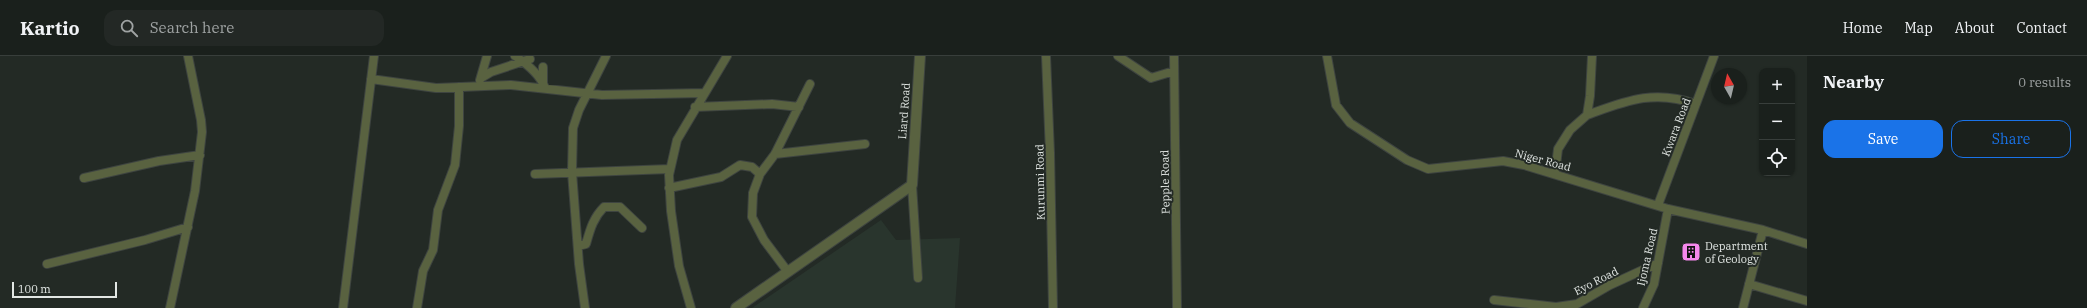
<!DOCTYPE html>
<meta charset="utf-8">
<style>
:root{--surface:#1a201c;--page:#232825;--text:#f1f3f6;--muted:#9fa3a3;--line:#383e3b;--accent:#1a73e8}
body{margin:0;font-family:"IBM Plex Serif",serif;background:var(--page);color:var(--text)}
.controls{position:absolute;right:12px;top:12px;display:grid;overflow:hidden;border-radius:8px;box-shadow:0 1px 3px #0004}
.controls button{width:36px;height:36px;display:grid;place-items:center;padding:0;border:0;border-bottom:1px solid var(--line);background:var(--surface);color:var(--text);font:20px sans-serif}
.compass{position:absolute;left:1711px;top:12px;width:36px;height:36px;border-radius:50%;background:var(--surface);box-shadow:0 1px 3px #0004;rotate:352deg}
.scale{position:absolute;left:12px;bottom:10px;width:105px;box-sizing:border-box;padding-left:4px;border:2px solid #e2e7e4;border-top:0;font-size:11px;line-height:14px;white-space:nowrap;color:#e2e7e4;-webkit-text-stroke:3px #232a25;paint-order:stroke}
.list{margin:0;padding:0;list-style:none}
h2{display:flex;justify-content:space-between;align-items:center;height:52px;margin:0;padding:0 16px;font-size:17px}
h2 small{font-size:13px;font-weight:400;color:var(--muted)}
.actions{display:flex;gap:8px;padding:12px 16px}
.actions a{flex:1;padding:9px 0;border:1px solid var(--accent);border-radius:12px;text-align:center;font-size:14px;color:var(--accent)}
.actions .main{background:var(--accent);color:#fff}
.icon{flex:none;width:22px;height:22px;fill:none;stroke:currentColor;stroke-width:2;stroke-linecap:round;stroke-linejoin:round}
.map{position:relative;flex:none;width:1807px;height:252px;overflow:hidden}
header{display:flex;align-items:center;gap:24px;box-sizing:border-box;height:56px;padding:0 20px;background:var(--surface);border-bottom:1px solid var(--line)}
header strong{font-size:19px}
nav{display:flex;gap:22px;margin-inline-start:auto;font-size:14px}
.search{width:280px;height:36px;background:var(--page);display:flex;align-items:center;gap:10px;box-sizing:border-box;padding:0 14px;border-radius:12px;color:var(--muted);font-size:15px}
main{display:flex}
aside{flex:1;background:var(--surface)}
.map>svg:first-child{display:block}
.built{fill:#29352d}
.lines{fill:none;stroke-linecap:round;stroke-linejoin:round}
.minor-casing{stroke:#3e4440;stroke-width:10}
.tertiary-casing{stroke:#3e4440;stroke-width:12}
.minor{stroke:#596240;stroke-width:8}
.tertiary{stroke:#596240;stroke-width:10}
.labels{text-anchor:middle;dominant-baseline:central;stroke-width:4;stroke-linejoin:round;paint-order:stroke}
.street-label{font-size:11px;fill:#e2e7e4;stroke:#232a25}
.poi-label{font-size:11px;fill:#e2e7e4;stroke:#232a25;text-anchor:start}
</style>
<header>
<strong>Kartio</strong>
<div class="search"><svg class="icon" aria-label="search" viewBox="0 0 24 24"><circle cx="10" cy="10" r="6"/><path d="M15 15l6 6"/></svg>Search here</div>
<nav><a>Home</a><a>Map</a><a>About</a><a>Contact</a></nav>
</header>
<main>
<div class="map">
<svg width="1807" height="252" viewBox="0 0 1807 252">
<rect width="100%" height="100%" fill="#232a25"/>
<path class="built" d="M881 164 896 184 960 182 955 252H752Z"/>
<g class="lines">
<g class="minor-casing">
<path id="minor" d="M515 0C527 8 540 18 545 32
M1046 0 1050 97 1053 252
M1118 0 1151 22 1174 15
M1174 0 1177 252
M1327 0 1336 49 1350 67 1407 104 1428 113 1503 105 1524 109 1668 153 1763 174 1807 188
M543 11V26
M481 22 491 16 530 3
M371 23 436 32 511 29 602 39 704 37
M480 24 487 0
M695 51 772 48 799 51
M1587 59C1626 45 1654 33 1696 48
M775 98 865 88
M535 118 670 113
M1555 118 1558 93 1570 74 1587 59 1590 40 1592 0
M84 122 159 105 200 99
M912 129 918 222
M669 132 721 121 740 109 752 111 760 118
M1658 149 1714 0
M578 190 586 188C590 174 593 162 604 151H620L642 172
M47 208 145 184 188 171
M788 216 764 184 752 161 753 137 760 118 775 98 810 28
M1749 228 1807 245
M1494 244 1556 251 1577 248 1610 229 1658 207
M170 252 195 135 202 76 201 64 188 0
M343 252 374 0
M417 252 423 215 433 194 438 154 455 109 459 70V31
M585 252 579 208 572 116 573 72 579 54 606 0
M691 252 679 210 671 155 669 119 677 84 727 0
M1643 252 1654 228 1668 153
M1743 252 1763 174"/>
</g>
<g class="tertiary-casing">
<path id="tertiary" d="M736 252 912 129 920 0"/>
</g>
<use href="#minor" class="minor"/>
<use href="#tertiary" class="tertiary"/>
</g>
<defs>
<g id="building-square" transform="scale(1)"><rect x="-9" y="-9" width="18" height="18" rx="4" fill="#f688ed" stroke="#232a25"/><path d="M-4-6H4V6H1V3H-1V6H-4ZM-2.5-4.3h1.7v1.8h-1.7ZM.8-4.3h1.7v1.8H.8ZM-2.5-1h1.7V.8h-1.7ZM.8-1h1.7V.8H.8Z" fill="#111"/></g>
</defs>
<g fill-rule="evenodd">
<use href="#building-square" x="1691" y="196"/>
</g>
<g class="labels">
<g class="street-label">
<text transform="translate(904 55) rotate(-86)">Liard Road</text>
<text transform="translate(1676 71) rotate(-69)">Kwara Road</text>
<text transform="translate(1543 104) rotate(15)">Niger Road</text>
<text transform="translate(1040 126) rotate(-91)">Kurunmi Road</text>
<text transform="translate(1165 126) rotate(-91)">Pepple Road</text>
<text transform="translate(1647 201) rotate(-77)">Ijoma Road</text>
<text transform="translate(1596 225) rotate(-27)">Eyo Road</text>
</g>
<g class="poi-label">
<text x="1705" y="190">Department<tspan x="1705" dy="13">of Geology</tspan></text>
</g>
</g>
</svg>
<div class="controls">
<button>+</button>
<button>−</button>
<button><svg class="icon" aria-label="locate" viewBox="0 0 24 24"><circle cx="12" cy="12" r="6"/><path d="M12 2v4M12 18v4M2 12h4M18 12h4"/></svg></button>
</div>
<svg class="compass" viewBox="-18 -18 36 36"><path d="M0-13l5 13h-10z" fill="#e53935"/><path d="M0 13l5-13h-10z" fill="#9fa3a3"/></svg>
<div class="scale">100 m</div>
</div>
<aside>
<h2>Nearby<small>0 results</small></h2>
<ul class="list">
</ul>
<div class="actions"><a class="main">Save</a><a>Share</a></div>
</aside>
</main>
